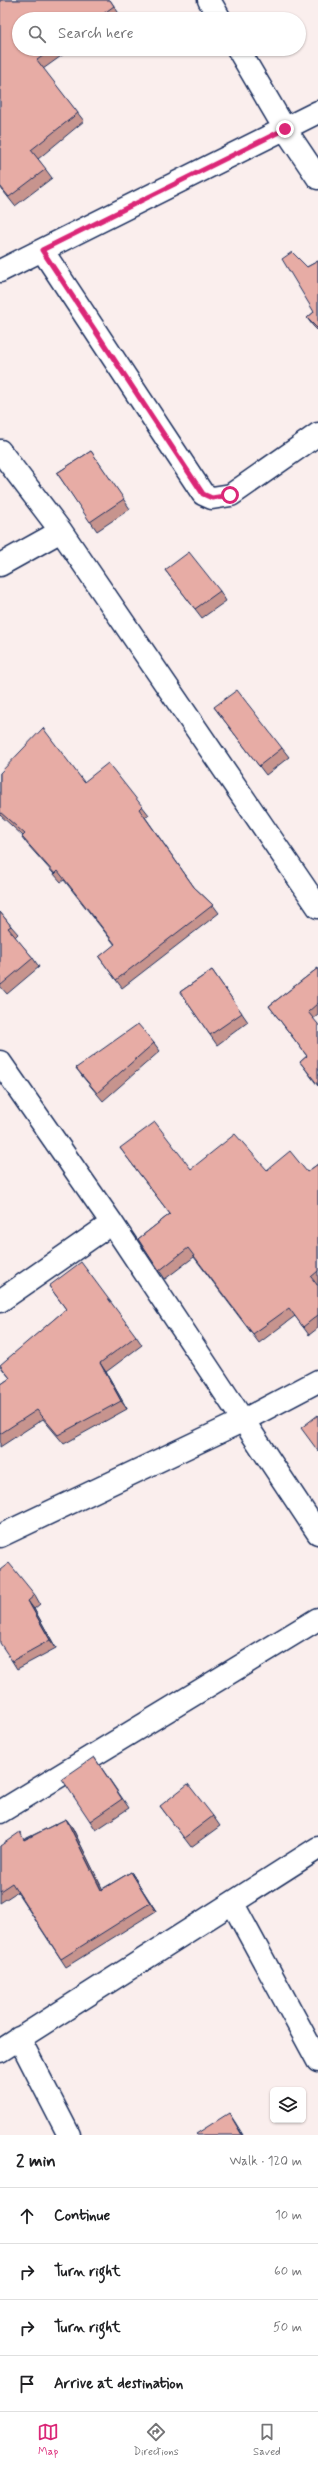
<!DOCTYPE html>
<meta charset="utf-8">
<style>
:root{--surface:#fff;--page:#f6f6f6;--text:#202124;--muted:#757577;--line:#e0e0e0;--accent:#db2777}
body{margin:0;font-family:Mynerve,sans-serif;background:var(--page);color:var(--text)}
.controls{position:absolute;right:12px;bottom:12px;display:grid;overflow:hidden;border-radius:6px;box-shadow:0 1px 3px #0004}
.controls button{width:36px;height:36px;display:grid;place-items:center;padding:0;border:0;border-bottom:1px solid var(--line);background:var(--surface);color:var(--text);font:20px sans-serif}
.stop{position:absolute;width:12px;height:12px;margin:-9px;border:3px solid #db2777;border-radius:50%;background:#fff}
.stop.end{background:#db2777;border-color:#fff;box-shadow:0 1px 4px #0008}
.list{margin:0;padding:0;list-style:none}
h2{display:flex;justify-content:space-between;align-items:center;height:52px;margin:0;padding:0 16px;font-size:17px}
h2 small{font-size:13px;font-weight:400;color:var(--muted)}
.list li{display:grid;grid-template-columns:26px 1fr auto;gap:12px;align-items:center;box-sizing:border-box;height:56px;padding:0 16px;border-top:1px solid var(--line)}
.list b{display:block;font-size:15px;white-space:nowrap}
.list em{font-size:13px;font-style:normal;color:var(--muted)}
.icon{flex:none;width:22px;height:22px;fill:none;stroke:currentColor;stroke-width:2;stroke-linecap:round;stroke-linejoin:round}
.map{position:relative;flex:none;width:318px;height:2135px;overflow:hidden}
.search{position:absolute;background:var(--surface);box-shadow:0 1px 3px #0004;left:12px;right:12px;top:12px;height:44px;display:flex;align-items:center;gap:10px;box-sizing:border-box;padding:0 14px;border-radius:22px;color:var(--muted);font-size:15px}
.sheet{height:276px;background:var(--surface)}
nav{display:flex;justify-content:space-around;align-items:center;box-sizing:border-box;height:56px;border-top:1px solid var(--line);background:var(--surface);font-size:11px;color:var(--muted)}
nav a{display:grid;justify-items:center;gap:2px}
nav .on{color:var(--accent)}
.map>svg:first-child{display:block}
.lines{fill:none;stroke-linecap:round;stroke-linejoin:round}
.street-casing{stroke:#1b2f5e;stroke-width:25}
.street{stroke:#fff;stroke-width:22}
.wall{fill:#c7948e;stroke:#1b2f5e}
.shaded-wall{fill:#a27874;stroke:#1b2f5e}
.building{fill:#e7aca5;stroke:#1b2f5e}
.route{stroke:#db2777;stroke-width:5}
</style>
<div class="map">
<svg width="318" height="2135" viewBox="0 0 318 2135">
<rect width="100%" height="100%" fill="#faeeed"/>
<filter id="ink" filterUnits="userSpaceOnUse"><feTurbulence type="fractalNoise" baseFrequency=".025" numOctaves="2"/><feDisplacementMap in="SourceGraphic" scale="8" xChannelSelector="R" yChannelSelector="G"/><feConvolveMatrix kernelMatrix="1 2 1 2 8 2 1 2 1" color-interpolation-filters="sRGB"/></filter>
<g filter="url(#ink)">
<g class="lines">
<g class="street-casing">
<path id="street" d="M209 0 220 19
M238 49 285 129 318 178
M42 250 203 494 212 498 231 495 318 434
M0 271 318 112
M0 451 61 531 318 907
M0 565 61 531
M0 1062 112 1223 318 1533
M0 1301 112 1223
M0 1536 242 1421 318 1381
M0 1812 318 1619
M233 1904 318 2061
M19 2038 69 2135
M0 2051 318 1848"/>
</g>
<use href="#street" class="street"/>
</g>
<path class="wall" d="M0 0H110L120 15 115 19H19V49H71L43 69 84 121 38 159 52 178 15 206 0 187Z
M318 261V331L313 326 307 318 314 312 307 267Z
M91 451 130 509 97 531 57 473Z
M165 570 220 591 226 601 202 618Z
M214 707 282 748 289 757 266 775Z
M0 773 84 782 142 806 149 815 145 817 194 887 213 905 219 913 122 988 99 957 115 945 64 880 61 882 28 845 22 837 23 836 0 815Z
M0 912 11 926 18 934 15 937 33 958 39 967 7 994 0 986Z
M318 968V1015L313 1019 318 1024V1086L300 1062 307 1056 269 1006Z
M212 970 248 1022 217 1045 180 992Z
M154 1043 160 1051 103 1101 82 1076 76 1068Z
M120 1148 191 1169 267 1170 307 1172 318 1164V1284L317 1285 318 1286V1328L309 1335 295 1316 259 1343 194 1257 165 1279 138 1239 170 1214Z
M49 1286 136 1336 142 1345 106 1372 127 1409 64 1444 43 1419 0 1447V1385L10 1378 0 1366 66 1309Z
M0 1570 35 1595 40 1604 34 1609 56 1648 17 1669 12 1661Z
M94 1757 129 1808 96 1830 90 1821Z
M160 1806 213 1816 220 1826 191 1847Z
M66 1819 72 1827 102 1889 131 1872 156 1911 66 1967 17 1892 0 1903V1846L25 1839Z"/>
<path class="shaded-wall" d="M100 1363 106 1372 127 1409 121 1401Z
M28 1601 34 1609 56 1648 50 1640Z
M66 1819 72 1827 107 1898 101 1890Z
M131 1872 136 1880 156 1911 150 1903Z
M229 2113 235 2122 243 2135H242Z"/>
<path class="building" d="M0 0H110L114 6 96 19H19V49H53L37 60 78 113 31 150 46 169 9 197 0 186Z
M292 252 307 267 318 261V329L307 318 314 312 282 259Z
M91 451 124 499 90 522 57 473Z
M189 552 220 591 195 609 165 570Z
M237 690 282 748 259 766 214 707Z
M43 728 84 782 108 763 142 806 139 809 194 887 213 905 116 980 99 957 115 944 58 871 55 874 22 837 25 834 0 812V773Z
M0 912 11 926 8 928 33 958 1 985 0 984Z
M318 968V1003L308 1012 318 1024V1085L300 1062 307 1056 269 1006Z
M212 970 242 1013 210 1035 180 992Z
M138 1024 154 1043 97 1093 76 1068Z
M155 1122 191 1169 235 1134 267 1170 290 1151 307 1172 318 1164V1271L311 1277 318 1286V1315L303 1327 289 1308 253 1334 188 1248 159 1271 138 1239 170 1214 120 1148Z
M81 1262 136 1336 100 1363 121 1401 58 1435 37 1410 0 1434V1385L10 1378 0 1365 66 1309 49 1286Z
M318 1415V1451L301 1428Z
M9 1563 35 1595 28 1601 50 1640 12 1661 0 1643V1570Z
M94 1757 122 1799 90 1821 62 1779Z
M188 1784 213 1816 184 1838 160 1806Z
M66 1819 101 1890 131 1872 150 1903 61 1959 12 1883 0 1891V1846L20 1832 24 1840Z
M229 2113 242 2135H197L196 2134Z"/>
</g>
<g class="lines" filter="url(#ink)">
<path class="route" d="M230 495 212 498 203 494 42 250 285 129"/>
</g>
</svg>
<div class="controls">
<button><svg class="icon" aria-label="layers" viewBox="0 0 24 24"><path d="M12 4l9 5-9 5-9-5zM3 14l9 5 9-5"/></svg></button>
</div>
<div class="stop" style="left:230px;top:495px"></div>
<div class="stop end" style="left:285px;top:129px"></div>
<div class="search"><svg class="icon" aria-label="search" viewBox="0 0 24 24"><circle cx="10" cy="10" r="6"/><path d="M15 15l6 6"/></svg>Search here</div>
</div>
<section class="sheet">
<h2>2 min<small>Walk · 120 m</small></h2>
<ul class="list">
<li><svg class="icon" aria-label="ahead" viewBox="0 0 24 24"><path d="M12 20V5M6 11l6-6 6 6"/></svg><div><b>Continue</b></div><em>10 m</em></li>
<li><svg class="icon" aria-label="right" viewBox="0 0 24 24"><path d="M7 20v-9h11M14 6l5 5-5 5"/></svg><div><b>Turn right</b></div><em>60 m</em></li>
<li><svg class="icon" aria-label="right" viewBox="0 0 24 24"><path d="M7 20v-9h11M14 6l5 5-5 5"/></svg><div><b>Turn right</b></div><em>50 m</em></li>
<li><svg class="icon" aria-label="arrive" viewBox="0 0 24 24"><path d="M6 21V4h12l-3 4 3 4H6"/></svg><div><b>Arrive at destination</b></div></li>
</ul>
</section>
<nav>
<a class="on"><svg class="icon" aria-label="map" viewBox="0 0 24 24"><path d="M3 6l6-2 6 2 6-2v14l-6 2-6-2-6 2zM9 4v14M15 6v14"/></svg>Map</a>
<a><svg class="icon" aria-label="directions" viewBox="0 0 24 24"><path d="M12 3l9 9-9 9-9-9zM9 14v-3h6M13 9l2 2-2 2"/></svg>Directions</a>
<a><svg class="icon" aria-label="saved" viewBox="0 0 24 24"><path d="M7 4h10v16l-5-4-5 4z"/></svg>Saved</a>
</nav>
